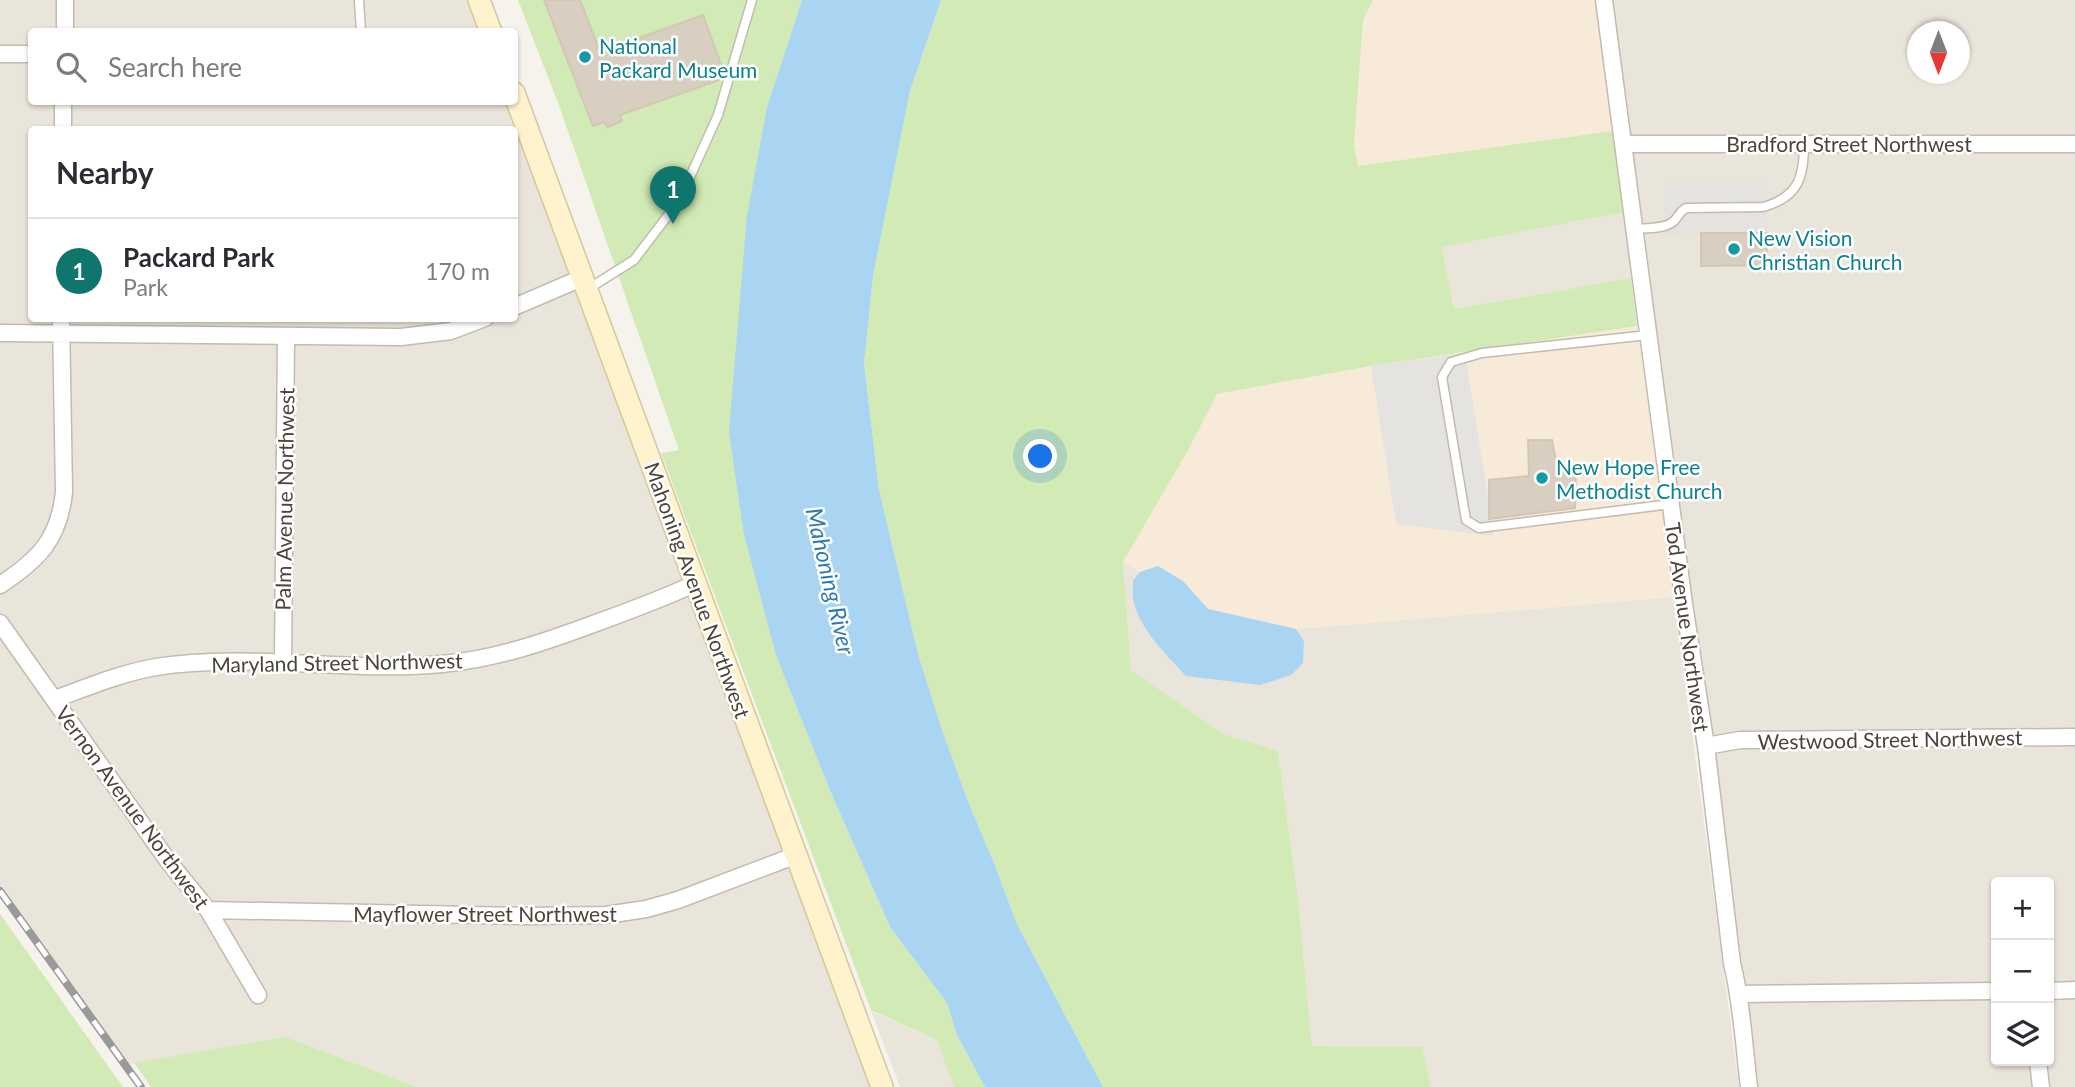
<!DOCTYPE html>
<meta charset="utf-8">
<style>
:root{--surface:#fff;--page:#f7f7f7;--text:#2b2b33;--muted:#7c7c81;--line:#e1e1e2;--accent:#0f766e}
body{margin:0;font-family:Lato,sans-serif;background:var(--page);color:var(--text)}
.controls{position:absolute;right:21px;bottom:21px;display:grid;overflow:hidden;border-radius:7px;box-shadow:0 2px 5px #0004}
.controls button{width:63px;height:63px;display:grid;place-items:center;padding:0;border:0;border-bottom:2px solid var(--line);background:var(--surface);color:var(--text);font:35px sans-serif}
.compass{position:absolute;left:1907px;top:21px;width:63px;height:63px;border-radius:50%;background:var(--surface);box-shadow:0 2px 5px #0004;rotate:180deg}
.you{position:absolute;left:1041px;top:457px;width:24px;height:24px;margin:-18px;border:5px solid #fff;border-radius:50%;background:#1a73e8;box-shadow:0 0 0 10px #1a73e833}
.badge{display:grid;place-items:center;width:46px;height:46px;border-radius:50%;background:var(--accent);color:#fff;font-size:23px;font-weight:700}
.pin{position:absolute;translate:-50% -58px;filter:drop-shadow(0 2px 4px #0008)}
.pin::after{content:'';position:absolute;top:37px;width:24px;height:21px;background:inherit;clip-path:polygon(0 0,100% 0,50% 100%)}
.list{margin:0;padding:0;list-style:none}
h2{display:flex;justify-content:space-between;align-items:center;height:91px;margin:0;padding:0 28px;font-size:30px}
h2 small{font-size:23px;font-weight:400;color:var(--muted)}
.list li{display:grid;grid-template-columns:46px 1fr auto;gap:21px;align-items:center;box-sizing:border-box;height:105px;padding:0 28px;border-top:2px solid var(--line)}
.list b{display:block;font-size:26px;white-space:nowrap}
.list p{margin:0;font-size:23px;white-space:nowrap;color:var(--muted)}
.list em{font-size:23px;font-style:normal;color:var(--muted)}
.icon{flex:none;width:38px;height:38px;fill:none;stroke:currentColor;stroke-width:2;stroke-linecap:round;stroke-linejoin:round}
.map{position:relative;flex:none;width:2075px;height:1087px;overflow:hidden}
.search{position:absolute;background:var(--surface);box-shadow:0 2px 5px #0004;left:28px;top:28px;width:490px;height:77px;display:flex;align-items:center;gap:18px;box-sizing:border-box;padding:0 24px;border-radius:7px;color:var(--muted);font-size:26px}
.panel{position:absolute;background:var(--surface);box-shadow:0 2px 5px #0004;left:28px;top:126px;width:490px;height:196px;border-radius:7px}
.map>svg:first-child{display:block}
.residential{fill:#eae5da;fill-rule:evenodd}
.commercial{fill:#f7ead8}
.green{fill:#d2eab5}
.parking{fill:#e5e3e0}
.water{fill:#a9d4f2}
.building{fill:#d8cfc1;stroke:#d3c7b4;stroke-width:2}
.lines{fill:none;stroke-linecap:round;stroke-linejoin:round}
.service-casing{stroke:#c2bbae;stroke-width:11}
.minor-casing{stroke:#c2bbae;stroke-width:19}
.secondary-casing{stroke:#d6c79b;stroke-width:24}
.service{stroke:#fff;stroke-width:8}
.minor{stroke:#fff;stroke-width:16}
.secondary{stroke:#fff3cd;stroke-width:21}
.rail-casing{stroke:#9a9a9a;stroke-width:8}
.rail{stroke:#fff;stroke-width:5;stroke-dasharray:16;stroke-linecap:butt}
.culture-dot{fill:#0f9aa8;stroke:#fff;stroke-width:2.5}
.labels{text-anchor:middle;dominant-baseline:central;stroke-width:5;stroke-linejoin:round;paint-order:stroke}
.culture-label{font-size:21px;fill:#0d838f;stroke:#fff;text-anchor:start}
.street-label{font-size:21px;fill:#4b4439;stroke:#fff}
.water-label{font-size:23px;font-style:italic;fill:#2e7ab2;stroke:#fff}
</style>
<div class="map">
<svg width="2075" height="1087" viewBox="0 0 2075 1087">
<rect width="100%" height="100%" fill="#f6f3ec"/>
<path class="residential" d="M0 0H479L491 31 32 32V102H514L882 1087H417L286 1037 126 1065 0 888ZM32 130H514V318H32Z
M1604 0H2075V1087H1749ZM1918 32H1960V74H1918ZM1996 882H2049V1061H1996Z
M1624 212 1631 278 1454 309 1442 246Z
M1123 562 1140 572 1296 629 1674 597 1739 1087H1431L1421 1047 1312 1046 1298 898 1278 751 1224 734 1131 670Z
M871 1011 937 1040 956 1087H900Z"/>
<path class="commercial" d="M1373 0H1595L1612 131 1358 166 1354 145 1363 20Z
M1637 326 1674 597 1296 629 1208 609 1183 581 1158 567 1140 572 1123 562 1217 394 1371 366Z"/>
<path class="green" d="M518 0H802L767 107 744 535 777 655 829 788 890 927 947 1003 957 1035 985 1087H954L937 1040 871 1010 661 453 679 450 560 108Z
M941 0H1373L1363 20 1354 145 1358 166 1612 131 1624 212 1442 247 1454 309 1631 278 1637 326 1371 366 1217 394 1187 452 1123 562 1131 670 1224 734 1278 751 1298 898 1312 1046 1422 1047 1431 1087H1103L1016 922 994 863 969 804 941 727 918 654 879 490 864 364 873 276 910 91Z
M0 914 123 1087H0Z
M286 1037 417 1087H151L134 1063Z"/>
<path class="parking" d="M1664 182H1766L1767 233 1664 235Z
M1465 353 1489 503 1493 536 1396 524 1371 366Z"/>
<path class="water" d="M802 0H941L910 91 873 276 864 364 879 490 918 654 941 727 969 804 994 863 1016 922 1103 1087H985L957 1035 947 1003 890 927 829 788 776 655 744 535 729 432 747 216 767 107Z
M1158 566 1183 581 1208 609 1296 629 1304 641 1303 663 1291 675 1260 685 1186 676C1167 655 1141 631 1134 603 1132 597 1133 588 1133 581L1140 572Z"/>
<path class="building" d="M544 0H580L600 52 703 15 724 73 722 79 620 115 622 121 608 127 604 122 593 126Z
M1701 233H1767V265L1701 266Z
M1528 440H1552L1557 466H1576L1575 508 1489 519V480L1529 476Z"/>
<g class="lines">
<g class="service-casing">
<path id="service" d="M359 0 361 32
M1634 229C1646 228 1666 229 1674 221 1679 216 1679 212 1686 208L1763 207C1799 197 1804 177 1804 143
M588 289 634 260 679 201 718 115 752 0
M1648 335 1482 353 1451 362 1442 377 1466 520 1479 528 1671 504"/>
</g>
<g class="minor-casing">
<path id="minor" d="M1604 0 1684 604 1706 746 1732 963C1742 1004 1744 1046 1749 1087
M65 32V0
M0 54H32
M63 130V102
M1623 144H2075
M514 307 584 277
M0 333 401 337 451 331 485 318
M0 585C38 560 59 540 64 492L61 318
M0 623 168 861 208 910 258 995
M283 662 286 336
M55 699C88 687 121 673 156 667 250 652 348 673 442 664 496 659 545 642 596 623 629 611 662 599 694 584
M1706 746 1740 740 2075 737
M208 910 528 916 606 915 646 909 678 900 794 856
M2049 991 2075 990
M1740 994 1996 991
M2038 1061 2041 1087"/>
</g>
<g class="secondary-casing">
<path id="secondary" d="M479 0 491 32
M514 93 882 1087"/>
</g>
<use href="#service" class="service"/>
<use href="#minor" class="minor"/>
<use href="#secondary" class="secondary"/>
<g class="rail-casing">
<path id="rail" d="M0 891 141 1087"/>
</g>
<use href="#rail" class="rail"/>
</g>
<g class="culture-dot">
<circle cx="585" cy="57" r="7"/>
<circle cx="1734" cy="249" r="7"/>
<circle cx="1542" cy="478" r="7"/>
</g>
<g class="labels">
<g class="culture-label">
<text x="599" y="45">National<tspan x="599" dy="24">Packard Museum</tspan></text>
<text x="1748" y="237">New Vision<tspan x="1748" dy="24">Christian Church</tspan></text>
<text x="1556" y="466">New Hope Free<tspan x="1556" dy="24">Methodist Church</tspan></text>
</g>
<g class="street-label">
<text x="1849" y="143">Bradford Street Northwest</text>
<text transform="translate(284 499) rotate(-89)">Palm Avenue Northwest</text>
<text transform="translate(698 590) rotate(70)">Mahoning Avenue Northwest</text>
<text transform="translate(1688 627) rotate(82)">Tod Avenue Northwest</text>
<text transform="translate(337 662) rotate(-1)">Maryland Street Northwest</text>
<text transform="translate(1890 739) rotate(-1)">Westwood Street Northwest</text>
<text transform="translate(133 807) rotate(54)">Vernon Avenue Northwest</text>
<text x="485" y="913">Mayflower Street Northwest</text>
</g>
<g class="water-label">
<text transform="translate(831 581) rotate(77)">Mahoning River</text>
</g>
</g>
</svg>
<div class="controls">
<button>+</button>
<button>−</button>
<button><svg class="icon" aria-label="layers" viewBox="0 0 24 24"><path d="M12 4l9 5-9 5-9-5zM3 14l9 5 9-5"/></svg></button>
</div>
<svg class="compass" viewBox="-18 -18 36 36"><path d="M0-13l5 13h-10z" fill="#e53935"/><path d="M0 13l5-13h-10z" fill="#7c7c81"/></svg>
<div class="you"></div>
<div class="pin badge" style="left:673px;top:224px">1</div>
<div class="search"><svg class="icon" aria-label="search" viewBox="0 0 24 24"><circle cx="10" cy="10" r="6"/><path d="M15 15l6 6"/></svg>Search here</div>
<section class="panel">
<h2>Nearby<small></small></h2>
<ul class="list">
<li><span class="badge">1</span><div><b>Packard Park</b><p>Park</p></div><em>170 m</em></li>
</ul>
</section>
</div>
